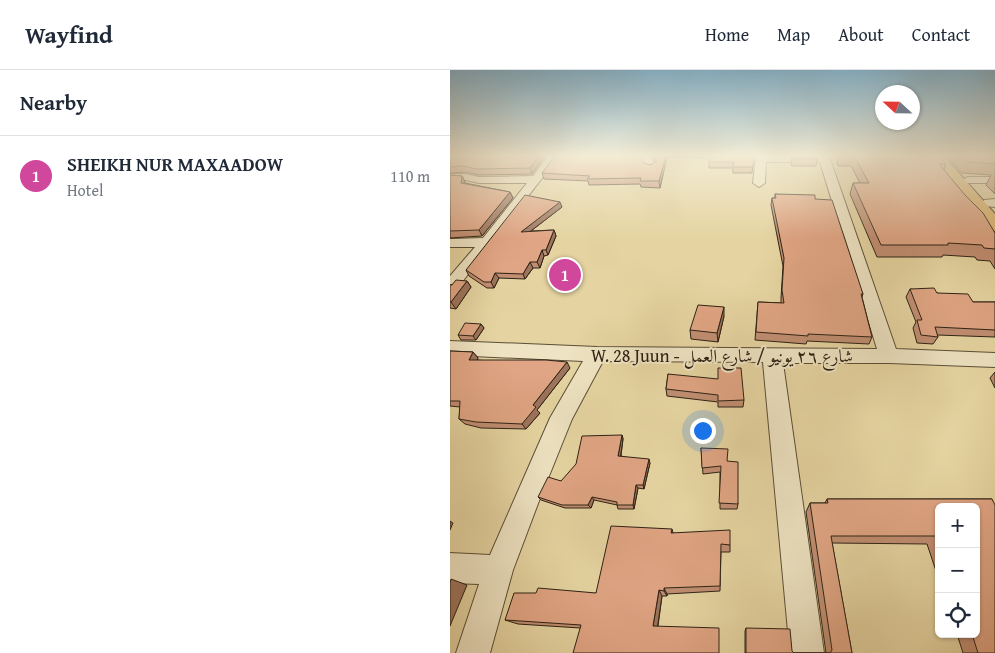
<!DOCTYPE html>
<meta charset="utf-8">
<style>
:root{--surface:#fff;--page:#f6f6f7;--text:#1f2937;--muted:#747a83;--line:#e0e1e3;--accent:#8f2418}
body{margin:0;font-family:"Gentium Book Plus",Amiri,serif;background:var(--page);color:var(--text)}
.controls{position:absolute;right:15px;bottom:15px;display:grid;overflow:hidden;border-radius:8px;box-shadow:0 1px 4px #0004}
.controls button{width:45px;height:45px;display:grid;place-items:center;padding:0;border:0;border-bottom:1px solid var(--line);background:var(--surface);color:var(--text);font:25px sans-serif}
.compass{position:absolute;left:425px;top:15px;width:45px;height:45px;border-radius:50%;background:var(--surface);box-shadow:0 1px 4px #0004;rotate:292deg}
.you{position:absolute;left:252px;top:360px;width:18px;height:18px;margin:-12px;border:4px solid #fff;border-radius:50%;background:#1a73e8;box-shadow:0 0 0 8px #1a73e833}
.badge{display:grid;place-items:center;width:32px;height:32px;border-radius:50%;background:var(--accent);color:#fff;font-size:16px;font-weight:700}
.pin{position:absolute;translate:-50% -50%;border:2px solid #fff;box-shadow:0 1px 5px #0006}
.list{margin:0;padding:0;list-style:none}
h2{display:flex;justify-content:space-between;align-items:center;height:65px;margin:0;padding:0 20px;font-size:21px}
h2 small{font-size:16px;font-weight:400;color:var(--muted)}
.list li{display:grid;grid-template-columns:32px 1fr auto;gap:15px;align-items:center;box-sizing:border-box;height:80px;padding:0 20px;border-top:1px solid var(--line)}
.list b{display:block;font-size:19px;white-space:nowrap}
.list p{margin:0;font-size:16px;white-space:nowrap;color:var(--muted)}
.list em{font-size:16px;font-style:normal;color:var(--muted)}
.icon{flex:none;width:28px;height:28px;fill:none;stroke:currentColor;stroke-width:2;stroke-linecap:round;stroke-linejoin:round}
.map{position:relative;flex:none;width:545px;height:583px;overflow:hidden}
header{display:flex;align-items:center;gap:30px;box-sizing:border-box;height:70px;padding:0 25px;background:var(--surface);border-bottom:1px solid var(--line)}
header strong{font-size:24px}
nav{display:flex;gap:28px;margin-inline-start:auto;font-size:18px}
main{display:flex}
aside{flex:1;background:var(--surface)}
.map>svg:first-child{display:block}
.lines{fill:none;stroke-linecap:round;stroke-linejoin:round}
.minor-casing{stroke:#5b4e37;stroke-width:2}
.highway-casing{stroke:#2d2214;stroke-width:2}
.minor{fill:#eee3c2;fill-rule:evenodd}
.highway{fill:#e2ba70;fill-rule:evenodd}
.wall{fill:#c18e72;stroke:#2d2214}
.shaded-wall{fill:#9d745c;stroke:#2d2214}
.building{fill:#e0a584;stroke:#2d2214}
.labels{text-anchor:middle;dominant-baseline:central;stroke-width:4;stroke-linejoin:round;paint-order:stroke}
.street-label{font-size:18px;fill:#2d2214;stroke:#eee3c2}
</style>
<header>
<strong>Wayfind</strong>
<nav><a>Home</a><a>Map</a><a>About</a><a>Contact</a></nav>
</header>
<main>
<aside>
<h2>Nearby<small></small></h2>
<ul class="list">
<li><span class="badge" style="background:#d1479c">1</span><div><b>SHEIKH NUR MAXAADOW</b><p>Hotel</p></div><em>110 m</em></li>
</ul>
</aside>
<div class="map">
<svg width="545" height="583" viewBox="0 0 545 583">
<rect width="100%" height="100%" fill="#e5d4a1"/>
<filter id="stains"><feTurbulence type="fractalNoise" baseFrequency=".004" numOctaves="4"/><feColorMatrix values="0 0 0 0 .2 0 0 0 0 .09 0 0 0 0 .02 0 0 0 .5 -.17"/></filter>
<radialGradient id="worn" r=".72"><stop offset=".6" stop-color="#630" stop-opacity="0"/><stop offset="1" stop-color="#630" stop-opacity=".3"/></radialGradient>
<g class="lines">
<g class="minor-casing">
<path id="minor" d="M98 86H109L6 220 0 221V206L25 177H0V169L33 168 77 113H29L16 110H0V104H16L29 107 83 106Z
M190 86H200L206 96 201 99 197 98Z
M306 86H379L446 279 545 283V297L439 293H333L374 583H340L313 292 153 291 122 349 89 431 63 500 40 583H6L29 514 0 513V483L40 485 100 348 133 291 0 285V271L147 277 427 279 370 92H316L315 113 309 117 303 113Z
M518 107H545V113H514L512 111 514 109Z
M545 129V137L534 136 532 133 534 130Z"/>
</g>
<g class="highway-casing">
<path id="highway" d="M479 86H494L545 144V161L538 159Z"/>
</g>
<use href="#minor" class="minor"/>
<use href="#highway" class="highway"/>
</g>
<path class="wall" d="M95 86 82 104 29 105 16 102 0 103V88Z
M202 86H256V88L217 87 210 118 191 117 190 114 139 115 138 111 94 109 92 103 194 93 200 95 205 92Z
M304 86 302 103H283V98H259V92Z
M342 86 367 89 366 96H342L341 94Z
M388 86H404L496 94 494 100 545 163V199L540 191 527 190 525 187 493 185 492 187H427L400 124 403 113H410L401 96H388L387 93Z
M502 86H545V124L536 115 541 105 512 103 500 90Z
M0 105 12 106 15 112V113L60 122 63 128 32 166 0 168Z
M325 124 365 129 413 224 412 227 422 267 419 274 357 271 356 274 305 270 308 232 331 233V228L333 196 321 135 322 128H325Z
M112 137 81 161 104 160 106 166 98 185 94 186 90 198H83L75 209 49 208 44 218H37L19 206 16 200Z
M17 211 21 217 6 239 0 238V215Z
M460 219 487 223 523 232H545V267L487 265 488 267 483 274 467 273 463 258 466 252 456 227Z
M274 246 268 272 241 269 240 260Z
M31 254 34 258 26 270H11L8 265Z
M0 281 23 282 28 288 27 290 120 298 87 340 90 343 76 359 31 358 15 354 9 349 10 337 0 336Z
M545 302V318L540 308Z
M218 304 294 330 293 337H268V332L217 326 216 319Z
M172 365 173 369 171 386 200 393 194 419 188 418 184 439H168L167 435 144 430 141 438H115L91 430 88 427 111 411Z
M251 378 277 391 288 434 287 439H270V402L253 404Z
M377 429H542L545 583H513L507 564H526L489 437V510L477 474 382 473 402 583H295V561L296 558 342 581 344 583H376L356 442 360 433H375Z
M222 459 223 463 280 475V482H271L270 521 217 524V526H212L208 556 130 558 68 554 55 550 146 523Z"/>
<path class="shaded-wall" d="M89 86H95L82 104 80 98Z
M216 86H217V87L210 118 209 111Z
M12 106 15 112 14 119 11 113Z
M60 122 63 128 32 166 29 160Z
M110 132 112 137 73 167 71 162Z
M104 160 106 166 98 185 96 180Z
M92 180 94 186 90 198 87 192Z
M80 192 83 198 75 209 73 204Z
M45 203 49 208 44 218 41 212Z
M17 211 21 217 6 239 1 232Z
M274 237V246L268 272 267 263Z
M31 254 34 258 26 270 23 266Z
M23 282 28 288 24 296 19 290Z
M117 292 120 298 87 340 90 343 76 359 72 354 83 335Z
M172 365 173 369 170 390 168 386Z
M199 389 200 393 194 419 193 415Z
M186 415 188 418 184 439 183 435Z
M142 427 144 430 141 438 138 435Z
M0 451 3 453 0 460Z
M1 509 17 515 0 556V513Z
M214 518 217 524V526L214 521Z
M209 520 212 526 207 560 203 556Z"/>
<path class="building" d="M2 86H89L80 98 26 99 13 96 0 97V88Z
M105 86H191L194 93 200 95 207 91 205 86H216L209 111H190L191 108 137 109 140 106 92 103Z
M260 86H304L303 97H283L284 92H259Z
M342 86H366L367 89H343Z
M404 86H489L496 94H489L515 125 533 143 545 163V179L534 178 532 175 498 173V175H431L403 113H419Z
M512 86H545V94L517 92Z
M0 105 12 106 11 113 60 122 29 160 0 161Z
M325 124 365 125V129L382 130 413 224H411L422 267 358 264V266L306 262 308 232 334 233 332 220 334 188 322 128H326Z
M75 125 110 132 71 162 104 160 96 180H92L87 192H80L73 204 45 203 41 212H34L16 200Z
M6 210 17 211 1 232H0V215H2Z
M484 218 487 223 518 224 523 232H545V260L485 257 488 267 471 265 467 250H472L460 219Z
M248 235 274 237 267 263 240 260Z
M15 253 31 254 23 266 8 265Z
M0 281 23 282 19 290H96L117 292 83 335 86 337 72 354 26 352 9 349 10 331H0Z
M268 298H291L294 330 268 331V325L216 319 218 304 268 309Z
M172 365 168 386 199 389 193 415H186L183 435H167V432L142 427 138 435H112L88 427 98 407 111 411 126 394 132 366Z
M251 378 278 379 277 391 288 392V434L269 433 271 396 252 398Z
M377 429H542L545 435V583H528L522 564H526V437H489V469L488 466H381L402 583H296V558L340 559 342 581 344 583H380L382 580 360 433H378Z
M161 456 222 459 221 463 280 460V475L271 474 270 516 214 518V521L209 520 203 556 269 558V583H123L131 555 55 550 64 523H86L88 518 146 523Z"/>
<linearGradient id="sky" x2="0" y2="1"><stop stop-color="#87b6cf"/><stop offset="0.51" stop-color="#f3ecd5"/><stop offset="1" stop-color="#f3ecd5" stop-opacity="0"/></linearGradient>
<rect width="545" height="168" fill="url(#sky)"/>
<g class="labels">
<g class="street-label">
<text x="272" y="285">W. 28 Juun - شارع ٢٦ يونيو / شارع العمل</text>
</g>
</g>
<rect width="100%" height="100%" filter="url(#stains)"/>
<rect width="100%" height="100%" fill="url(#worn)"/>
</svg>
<div class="controls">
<button>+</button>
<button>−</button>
<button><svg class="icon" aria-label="locate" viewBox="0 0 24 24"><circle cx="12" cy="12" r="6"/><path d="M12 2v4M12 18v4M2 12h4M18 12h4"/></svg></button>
</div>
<svg class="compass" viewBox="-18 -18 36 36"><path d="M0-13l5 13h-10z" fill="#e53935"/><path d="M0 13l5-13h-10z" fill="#747a83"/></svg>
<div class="you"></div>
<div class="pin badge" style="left:115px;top:205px;background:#d1479c">1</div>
</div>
</main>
